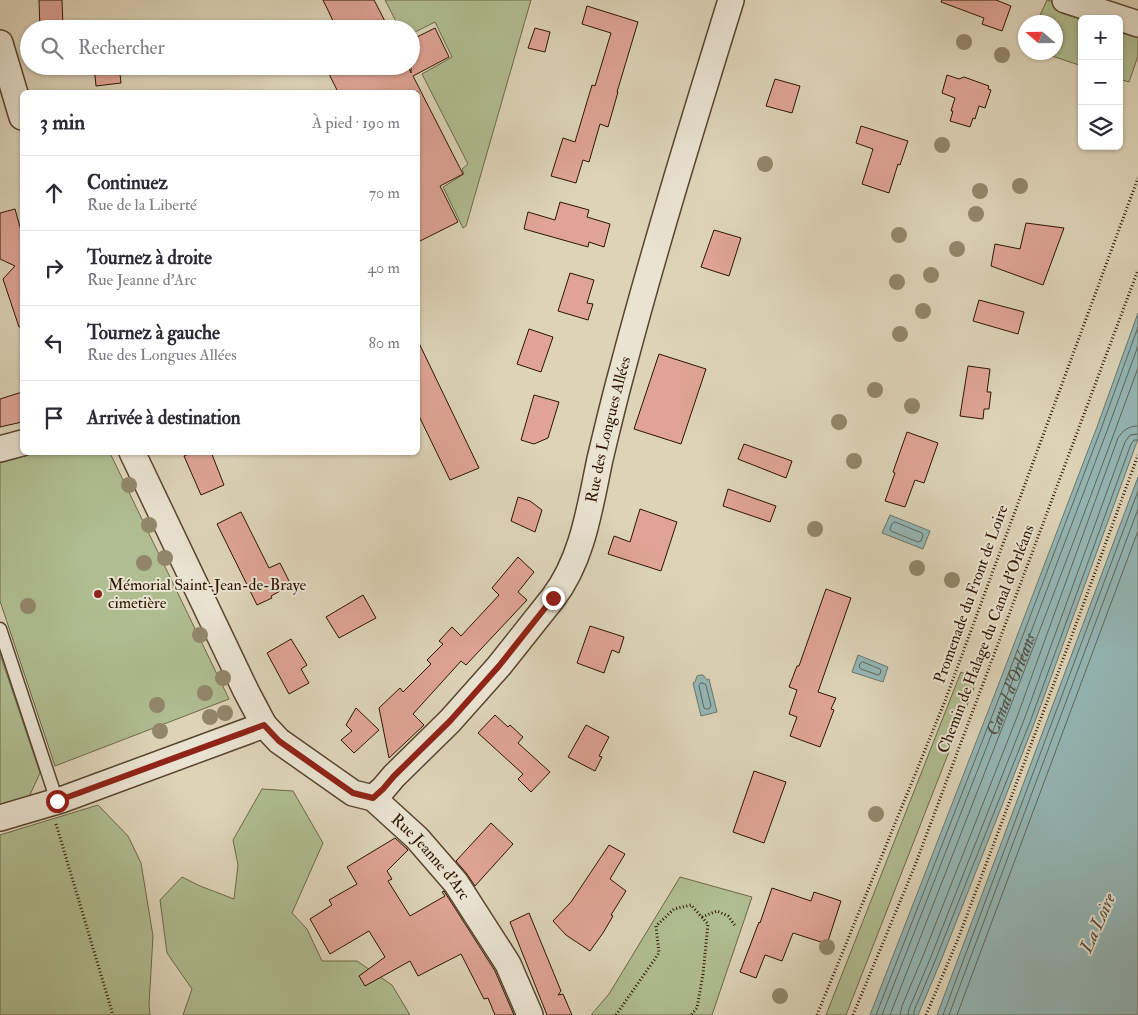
<!DOCTYPE html>
<html lang="fr">
<meta charset="utf-8">
<style>
:root{--surface:#fff;--page:#f2f2f3;--text:#2b2b33;--muted:#7c7c81;--line:#e1e1e2}
body{margin:0;font-family:"IM FELL Double Pica",serif;background:var(--page);color:var(--text)}
.controls{position:absolute;right:15px;top:15px;display:grid;overflow:hidden;border-radius:8px;box-shadow:0 1px 4px #0004}
.controls button{width:45px;height:45px;display:grid;place-items:center;padding:0;border:0;border-bottom:1px solid var(--line);background:var(--surface);color:var(--text);font:25px sans-serif}
.compass{position:absolute;left:1018px;top:15px;width:45px;height:45px;border-radius:50%;background:var(--surface);box-shadow:0 1px 4px #0004;rotate:290deg}
.stop{position:absolute;width:15px;height:15px;margin:-11px;border:4px solid #8f2418;border-radius:50%;background:#fff}
.stop.end{background:#8f2418;border-color:#fff;box-shadow:0 1px 5px #0008}
.list{margin:0;padding:0;list-style:none}
h2{display:flex;justify-content:space-between;align-items:center;height:65px;margin:0;padding:0 20px;font-size:21px}
h2 small{font-size:16px;font-weight:400;color:var(--muted)}
.list li{display:grid;grid-template-columns:32px 1fr auto;gap:15px;align-items:center;box-sizing:border-box;height:75px;padding:0 20px;border-top:1px solid var(--line)}
.list b{display:block;font-size:19px;white-space:nowrap}
.list p{margin:0;font-size:16px;white-space:nowrap;color:var(--muted)}
.list em{font-size:16px;font-style:normal;color:var(--muted)}
.icon{flex:none;width:28px;height:28px;fill:none;stroke:currentColor;stroke-width:2;stroke-linecap:round;stroke-linejoin:round}
.map{position:relative;flex:none;width:1138px;height:1015px;overflow:hidden}
.search{position:absolute;background:var(--surface);box-shadow:0 1px 4px #0004;left:20px;top:20px;width:400px;height:55px;display:flex;align-items:center;gap:12px;box-sizing:border-box;padding:0 18px;border-radius:28px;color:var(--muted);font-size:19px}
.panel{position:absolute;background:var(--surface);box-shadow:0 1px 4px #0004;left:20px;top:90px;width:400px;height:365px;border-radius:8px}
.map>svg:first-child{display:block}
.green{fill:#afbd90;stroke:#6e6848}
.water{fill:#94b7b6;stroke:#6b766d}
.lines{fill:none;stroke-linecap:round;stroke-linejoin:round}
.shore{stroke:#60665b;stroke-width:1}
.building{fill:#dfa495;stroke:#2d1400}
.lane-casing{stroke:#59442e;stroke-width:15}
.street-casing{stroke:#59442e;stroke-width:28}
.path{stroke:#2d1400;stroke-width:3;stroke-dasharray:1 2.5;stroke-linecap:butt}
.lane{stroke:#e9e3d1;stroke-width:12}
.street{stroke:#e9e3d1;stroke-width:25}
.tree{fill:#92866a}
.route{stroke:#8f2418;stroke-width:6}
.poi-dot{fill:#8f2418;stroke:#e9e3d1;stroke-width:2}
.labels{text-anchor:middle;dominant-baseline:central;stroke-width:4;stroke-linejoin:round;paint-order:stroke}
.street-label{font-size:16px;fill:#2d1400;stroke:#e9e3d1}
.poi-label{font-size:16px;fill:#2d1400;stroke:#e9e3d1;text-anchor:start}
.water-label{font-size:18px;font-style:italic;fill:#514d40;stroke:#e9e3d1}
</style>
<div class="map">
<svg width="1138" height="1015" viewBox="0 0 1138 1015">
<rect width="100%" height="100%" fill="#ddd4b8"/>
<filter id="stains"><feTurbulence type="fractalNoise" baseFrequency=".004" numOctaves="4"/><feColorMatrix values="0 0 0 0 .2 0 0 0 0 .09 0 0 0 0 .02 0 0 0 .5 -.17"/></filter>
<radialGradient id="worn" r=".72"><stop offset=".6" stop-color="#630" stop-opacity="0"/><stop offset="1" stop-color="#630" stop-opacity=".3"/></radialGradient>
<path class="green" d="M385 0H531L466 226 463 228 443 187 464 174 462 169 468 164 422 74 452 57 435 22 411 34V29H400Z
M1047 0 1109 19H1082V66L1043 53 1056 52V22H1037Z
M1119 22 1138 28V56L1129 82 1119 79Z
M38 452 110 453 229 699 55 766 0 601V463Z
M0 654 40 773 29 797 0 806Z
M961 672 977 680 846 1015H826Z
M262 789 293 791 323 843 292 913 307 929 322 961H357L392 985 410 1015H183L192 989 167 953 160 900 182 877 200 886 234 899 238 865 233 840Z
M98 805 128 836 141 863 153 936 149 1005 150 1015H0V835Z
M680 877 752 897 712 1015H591L609 994Z"/>
<path class="water" d="M1138 313V439L1034 724 940 963 918 1015H870L1001 678 1097 427Z
M1138 477V1015H937Z
M890 515 930 531 923 549 882 533Z
M858 655 888 667 883 682 852 672Z
M700 675H703L707 680 709 679 717 712 701 716 693 683 695 682 697 676Z"/>
<g class="lines">
<g class="shore">
<path d="M895 522 922 533 923 535 921 541 918 542 891 531 890 529 892 524Z"/>
<path d="M863 662 880 669 881 671 880 674 878 675 861 669 859 667 860 664Z"/>
<path d="M701 683H703L706 685 711 706 709 709H706L704 708 699 686Z"/>
<path d="M876 1015 1006 680 1101 429 1138 327"/>
<path id="s1" d="M882 1015 1012 682 1107 431 1138 346"/>
<path d="M890 1015C974 800 1059 585 1138 368"/>
<path d="M900 1015 902 1006 923 956 1017 717 1118 438C1123 430 1129 426 1138 426"/>
<path d="M908 1015 909 1009 930 959 1024 720 1125 442 1130 435 1138 434"/>
<path d="M914 1015V1011L935 961 1030 722 1131 444 1134 440H1138"/>
<path d="M943 1015 1138 491"/>
<path d="M949 1015 1138 509"/>
<path d="M957 1015 1138 531"/>
</g>
</g>
<path class="building" d="M39 0H62L63 29H40Z
M323 0H374L389 29H337Z
M942 0H996L1011 6 1002 31 982 24 984 18 941 2Z
M587 6 638 22 617 92H618L608 127 600 124 589 162 583 160 576 183 551 176 563 138 575 142 592 85 595 86 611 33 582 24Z
M435 28 449 57 413 76 463 174 440 186 458 222 418 242V92H338L330 76V66H408L411 73V40Z
M535 28 550 32 545 52 528 48Z
M94 66H119L121 83 96 86Z
M947 75 959 79 964 77 989 86 988 89 991 90 985 108 979 106 975 119 973 118 970 127 950 121 953 111H951L955 98 942 93Z
M775 79 800 86 792 113 766 106Z
M861 126 908 141 900 165 898 164 889 193 862 184 873 149 856 143Z
M560 202 589 210 587 217 610 224 604 247 589 242 588 247 524 229 528 212 555 220Z
M15 209 22 234V327H19L3 279 15 266 0 259V213Z
M1026 223 1064 228 1043 285 991 266 995 244 1020 249Z
M714 230 741 238 729 276 701 267Z
M570 273 594 280 587 303 593 304 588 320 558 311Z
M979 300 1024 312 1018 334 973 321Z
M529 329 553 337 541 372 517 364Z
M418 341 479 468 450 480 418 414Z
M659 354 706 369 681 444 634 429Z
M968 366 990 369 987 392H991L989 409H984L983 419 960 416Z
M22 392V422L0 427V399Z
M534 395 559 402 548 438 534 444 521 440Z
M907 432 938 443 924 483 915 480 905 507 885 501 895 473 893 472Z
M744 444 792 461 786 478 738 459Z
M193 452H211L224 485 201 495 184 456Z
M728 489 776 506 770 522 723 506Z
M518 497 530 501 542 510 535 532 511 521Z
M640 509 677 522 661 571 608 554 614 536 630 542Z
M241 512 269 568 280 563 291 585 271 596 272 598 257 605 217 524Z
M518 557 534 572 518 592 527 600 466 665 461 661 413 714 424 725 389 758 379 708 400 688 403 692 431 664 427 660 443 644 439 641 452 627 461 636 499 595 492 588Z
M826 589 851 598 818 692 836 698 831 709 834 710 820 747 790 736 797 717 789 714 797 690 789 687 797 666H799Z
M363 595 376 618 339 638 326 617Z
M590 626 624 637 619 653 612 650 604 673 577 663Z
M291 639 307 665 301 669 309 683 289 694 267 653Z
M356 708 379 730 354 753 341 740 352 731 346 725Z
M495 715 508 727 510 725 523 737 518 743 550 772 531 792 518 779 523 774 478 733Z
M586 725 609 737 599 756 602 757 595 771 568 757Z
M754 771 786 782 764 843 733 832Z
M491 823 513 844 475 886 467 874 456 861Z
M395 838 408 850 387 871 392 879 388 881 410 916 445 896 442 892 444 891 495 971 514 1015H495L488 998 484 999 461 954 418 976 410 961 365 986 359 976 385 957 369 931 330 954 310 919 332 905 329 900 357 884 347 867Z
M609 845 625 854 610 879 626 891 611 915 613 916 603 933 590 951 566 935 553 921 571 902Z
M772 888 811 901 814 892 841 901 827 944 793 933 782 961 765 955 756 978 740 972 759 922 760 923Z
M529 913 561 991 558 995 563 994 572 1015H547L510 922Z"/>
<g class="lines">
<g class="lane-casing">
<path id="lane" d="M0 629 57 801"/>
</g>
<g class="street-casing">
<g id="street">
<path d="M1065 0 1138 24"/>
<path d="M0 43 22 117"/>
<path d="M0 449 22 443"/>
<path id="s2" d="M132 452 246 691 264 725 279 741 353 793 373 798 417 838 456 883 508 964 530 1015"/>
<path id="s3" d="M373 798 383 789 394 776 450 721 499 666 553 598C583 559 590 506 600 459 607 430 614 400 622 371 655 246 693 123 731 0"/>
<path d="M0 818 61 800 264 725"/>
</g>
</g>
<path class="path" d="M56 824 113 1015
M702 917 717 911 728 916 736 927
M616 1015 659 953 656 926 674 909 691 905 708 924 703 974 697 1008 691 1015
M817 1015 945 701 1138 178
M853 1015 914 868 1138 270
M926 1015 958 939 1071 638 1138 455"/>
<use href="#lane" class="lane"/>
<use href="#street" class="street"/>
</g>
<g class="tree">
<circle cx="964" cy="42" r="8"/>
<circle cx="1002" cy="55" r="8"/>
<circle cx="942" cy="145" r="8"/>
<circle cx="765" cy="164" r="8"/>
<circle cx="1020" cy="186" r="8"/>
<circle cx="980" cy="191" r="8"/>
<circle cx="976" cy="214" r="8"/>
<circle cx="899" cy="235" r="8"/>
<circle cx="957" cy="249" r="8"/>
<circle cx="931" cy="275" r="8"/>
<circle cx="897" cy="282" r="8"/>
<circle cx="923" cy="311" r="8"/>
<circle cx="900" cy="334" r="8"/>
<circle cx="875" cy="390" r="8"/>
<circle cx="912" cy="406" r="8"/>
<circle cx="839" cy="422" r="8"/>
<circle cx="854" cy="461" r="8"/>
<circle cx="129" cy="485" r="8"/>
<circle cx="149" cy="525" r="8"/>
<circle cx="815" cy="529" r="8"/>
<circle cx="165" cy="558" r="8"/>
<circle cx="144" cy="563" r="8"/>
<circle cx="917" cy="568" r="8"/>
<circle cx="952" cy="580" r="8"/>
<circle cx="28" cy="606" r="8"/>
<circle cx="200" cy="635" r="8"/>
<circle cx="223" cy="678" r="8"/>
<circle cx="205" cy="693" r="8"/>
<circle cx="157" cy="705" r="8"/>
<circle cx="225" cy="713" r="8"/>
<circle cx="210" cy="717" r="8"/>
<circle cx="160" cy="731" r="8"/>
<circle cx="876" cy="814" r="8"/>
<circle cx="827" cy="947" r="8"/>
<circle cx="780" cy="996" r="8"/>
</g>
<g class="lines">
<path class="route" d="M57 801 264 725 279 741 353 793 373 798 383 789 394 776 450 721 499 666 553 598"/>
</g>
<circle class="poi-dot" cx="98" cy="594" r="5"/>
<g class="labels">
<g class="street-label">
<text stroke="none"><textPath href="#s3" startOffset="448">Rue des Longues Allées</textPath></text>
<text transform="translate(971 594) rotate(-70)">Promenade du Front de Loire</text>
<text transform="translate(986 639) rotate(-69)">Chemin de Halage du Canal d'Orléans</text>
<text stroke="none"><textPath href="#s2" startOffset="519">Rue Jeanne d'Arc</textPath></text>
</g>
<g class="poi-label">
<text x="108" y="585">Mémorial Saint-Jean-de-Braye<tspan x="108" dy="18">cimetière</tspan></text>
</g>
<g class="water-label">
<text stroke="none"><textPath href="#s1" startOffset="355">Canal d'Orléans</textPath></text>
<text transform="translate(1098 923) rotate(-66)">La Loire</text>
</g>
</g>
<rect width="100%" height="100%" filter="url(#stains)"/>
<rect width="100%" height="100%" fill="url(#worn)"/>
</svg>
<div class="controls">
<button>+</button>
<button>−</button>
<button><svg class="icon" aria-label="layers" viewBox="0 0 24 24"><path d="M12 4l9 5-9 5-9-5zM3 14l9 5 9-5"/></svg></button>
</div>
<svg class="compass" viewBox="-18 -18 36 36"><path d="M0-13l5 13h-10z" fill="#e53935"/><path d="M0 13l5-13h-10z" fill="#7c7c81"/></svg>
<div class="stop" style="left:57px;top:801px"></div>
<div class="stop end" style="left:553px;top:598px"></div>
<div class="search"><svg class="icon" aria-label="search" viewBox="0 0 24 24"><circle cx="10" cy="10" r="6"/><path d="M15 15l6 6"/></svg>Rechercher</div>
<section class="panel">
<h2>3 min<small>À pied · 190 m</small></h2>
<ul class="list">
<li><svg class="icon" aria-label="ahead" viewBox="0 0 24 24"><path d="M12 20V5M6 11l6-6 6 6"/></svg><div><b>Continuez</b><p>Rue de la Liberté</p></div><em>70 m</em></li>
<li><svg class="icon" aria-label="right" viewBox="0 0 24 24"><path d="M7 20v-9h11M14 6l5 5-5 5"/></svg><div><b>Tournez à droite</b><p>Rue Jeanne d'Arc</p></div><em>40 m</em></li>
<li><svg class="icon" aria-label="left" viewBox="0 0 24 24"><path d="M17 20v-9H6M10 6l-5 5 5 5"/></svg><div><b>Tournez à gauche</b><p>Rue des Longues Allées</p></div><em>80 m</em></li>
<li><svg class="icon" aria-label="arrive" viewBox="0 0 24 24"><path d="M6 21V4h12l-3 4 3 4H6"/></svg><div><b>Arrivée à destination</b></div></li>
</ul>
</section>
</div>
